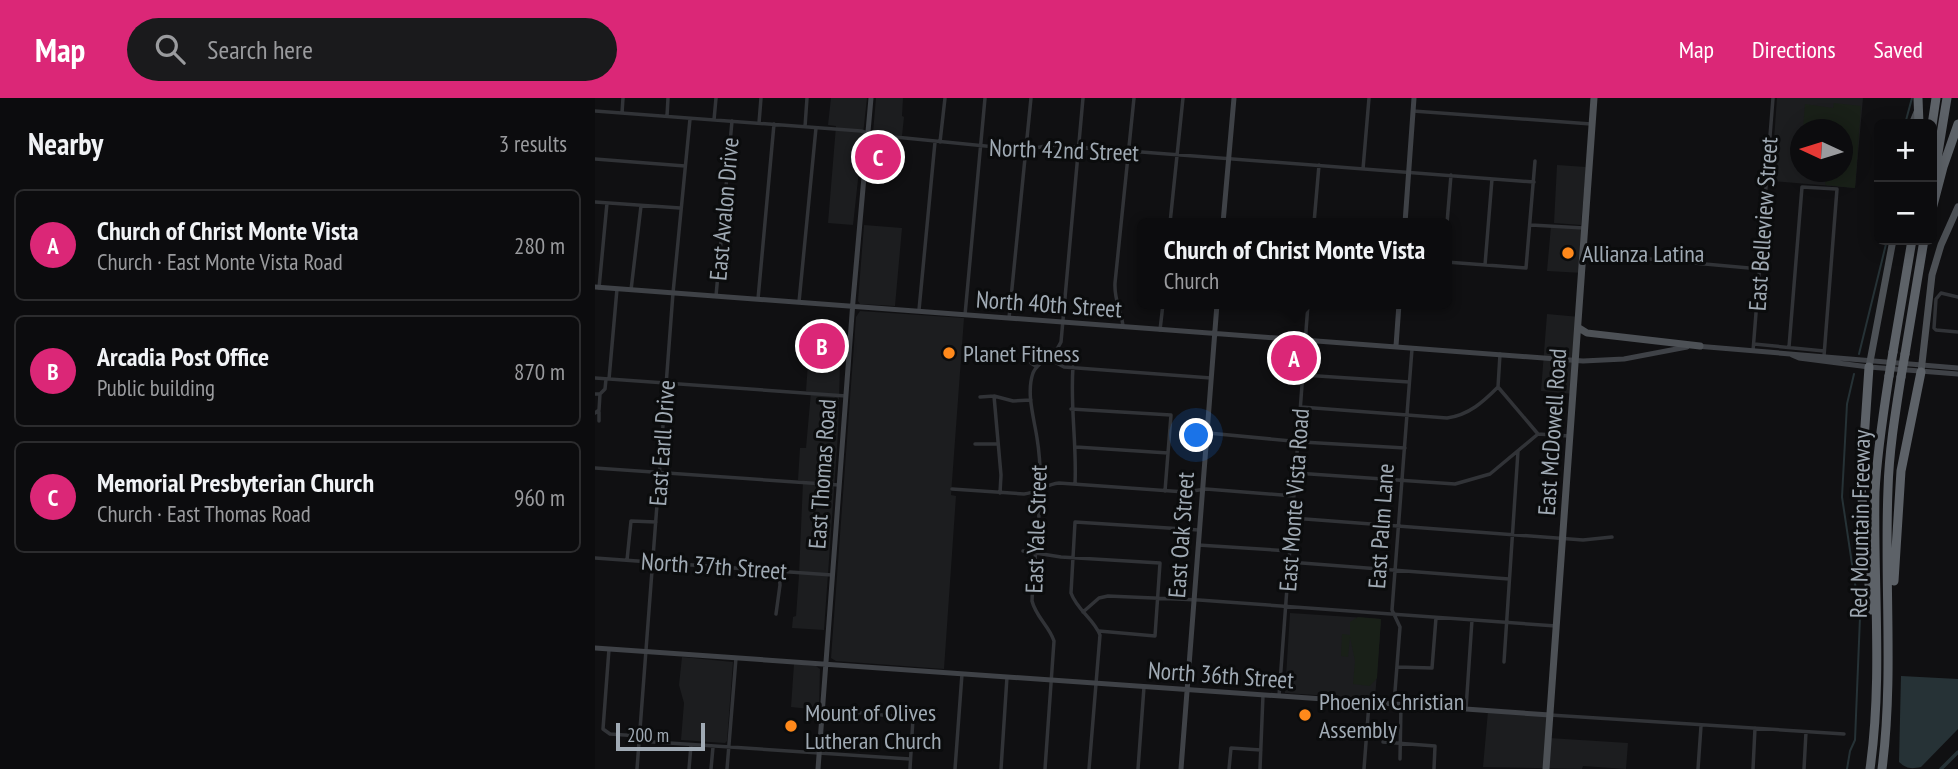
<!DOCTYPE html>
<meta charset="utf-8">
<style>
:root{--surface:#0c0c0e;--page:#1a1a1c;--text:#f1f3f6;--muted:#9a9b9e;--line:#2c2c2e;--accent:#db2777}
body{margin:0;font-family:"PT Sans Narrow",sans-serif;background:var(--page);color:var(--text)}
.controls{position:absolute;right:21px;top:21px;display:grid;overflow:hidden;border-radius:10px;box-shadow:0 4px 18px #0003}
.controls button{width:63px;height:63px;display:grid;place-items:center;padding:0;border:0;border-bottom:2px solid var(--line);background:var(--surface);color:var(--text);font:35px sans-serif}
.compass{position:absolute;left:1195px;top:21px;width:63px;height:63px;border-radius:50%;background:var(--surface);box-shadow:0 4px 18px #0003;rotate:274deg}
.scale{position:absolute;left:21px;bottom:18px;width:89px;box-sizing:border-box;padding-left:7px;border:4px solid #a0aab4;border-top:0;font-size:19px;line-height:24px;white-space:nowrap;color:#a0aab4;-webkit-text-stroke:5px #0b0c0d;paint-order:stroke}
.you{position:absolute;left:602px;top:338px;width:24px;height:24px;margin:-18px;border:5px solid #fff;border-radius:50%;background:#1a73e8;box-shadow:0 0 0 10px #1a73e833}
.badge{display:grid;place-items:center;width:46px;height:46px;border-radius:50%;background:var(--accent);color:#fff;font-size:23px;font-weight:700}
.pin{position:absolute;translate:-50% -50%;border:4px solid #fff;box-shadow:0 2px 7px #0006}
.popup{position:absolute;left:542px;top:120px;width:315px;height:91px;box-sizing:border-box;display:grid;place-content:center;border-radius:10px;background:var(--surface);filter:drop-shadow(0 2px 5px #0005);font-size:23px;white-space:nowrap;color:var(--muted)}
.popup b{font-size:26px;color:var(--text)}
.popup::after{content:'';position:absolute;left:50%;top:100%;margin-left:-14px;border:14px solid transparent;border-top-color:var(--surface)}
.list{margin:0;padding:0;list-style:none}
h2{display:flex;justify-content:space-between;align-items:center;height:91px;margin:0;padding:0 28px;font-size:30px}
h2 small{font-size:23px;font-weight:400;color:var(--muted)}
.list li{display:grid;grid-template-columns:46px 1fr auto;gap:21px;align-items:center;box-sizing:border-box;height:112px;margin:0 14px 14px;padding:0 14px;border:2px solid var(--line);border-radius:10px}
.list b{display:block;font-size:26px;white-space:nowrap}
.list p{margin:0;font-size:23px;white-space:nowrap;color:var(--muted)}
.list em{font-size:23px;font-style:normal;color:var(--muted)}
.icon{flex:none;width:38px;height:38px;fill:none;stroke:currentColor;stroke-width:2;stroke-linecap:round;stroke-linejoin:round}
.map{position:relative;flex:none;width:1363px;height:671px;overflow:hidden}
header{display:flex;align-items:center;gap:42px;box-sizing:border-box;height:98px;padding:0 35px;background:var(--accent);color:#fff}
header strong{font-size:33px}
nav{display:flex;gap:38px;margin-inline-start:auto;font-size:24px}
.search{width:490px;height:63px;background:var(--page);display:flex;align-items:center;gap:18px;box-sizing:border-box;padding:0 24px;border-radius:38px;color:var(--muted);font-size:26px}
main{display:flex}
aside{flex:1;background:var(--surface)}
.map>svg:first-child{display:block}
.built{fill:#1c1d1f;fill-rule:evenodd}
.green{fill:#192018}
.water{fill:#263236}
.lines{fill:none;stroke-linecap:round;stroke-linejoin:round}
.stream{stroke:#263236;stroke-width:2}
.canal{stroke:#263236;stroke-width:3.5}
.street{stroke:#313337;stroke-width:3.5}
.secondary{stroke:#3f4247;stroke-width:5}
.primary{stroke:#4d5156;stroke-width:7}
.highway{stroke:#5d6268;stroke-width:9}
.highway-bridge{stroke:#5d6268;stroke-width:9}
.poi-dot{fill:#ff891b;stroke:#0b0c0d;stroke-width:2.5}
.labels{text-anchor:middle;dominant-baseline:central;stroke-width:6;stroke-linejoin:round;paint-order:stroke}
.street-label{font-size:24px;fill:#a0aab4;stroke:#0b0c0d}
.poi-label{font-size:24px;fill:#a0aab4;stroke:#0b0c0d;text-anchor:start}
</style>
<header>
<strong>Map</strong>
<div class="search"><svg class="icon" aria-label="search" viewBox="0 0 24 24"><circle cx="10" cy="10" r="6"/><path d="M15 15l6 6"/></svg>Search here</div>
<nav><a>Map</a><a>Directions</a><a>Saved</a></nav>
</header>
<main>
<aside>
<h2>Nearby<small>3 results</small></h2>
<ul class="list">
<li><span class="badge">A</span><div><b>Church of Christ Monte Vista</b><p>Church · East Monte Vista Road</p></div><em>280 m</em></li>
<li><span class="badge">B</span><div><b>Arcadia Post Office</b><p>Public building</p></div><em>870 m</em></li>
<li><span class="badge">C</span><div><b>Memorial Presbyterian Church</b><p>Church · East Thomas Road</p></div><em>960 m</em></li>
</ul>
</aside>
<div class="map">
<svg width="1363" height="671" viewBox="0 0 1363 671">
<rect width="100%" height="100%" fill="#101012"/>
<path class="built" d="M236 0H272L258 127 233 125 241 28 233 27Z
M281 0H308L307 18 309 19 307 38 278 35Z
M1182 0H1268L1260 90 1176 83ZM1206 32H1248V74H1206Z
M962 67 991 69 986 127 959 125Z
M269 127 307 130 300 208 265 206 263 203Z
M956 128 991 130 988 175 952 173Z
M265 213 369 220 356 397 361 398 349 571 241 563 236 560 261 219Z
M952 216 985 219 979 296 946 293Z
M213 265 245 267 243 336 229 532 197 530 198 519 201 518 204 477 208 383 203 382 205 350H211L216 294 211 293Z
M695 515 786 521 780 601 690 595Z
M87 559 138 564 132 643 130 645 86 642 89 605 84 587Z
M199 566 221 568 225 571 224 612 196 609Z
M893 613 955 617 954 640 1033 645 1031 671 988 668 987 671 888 669Z"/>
<path class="green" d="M1239 5 1266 8 1260 90 1230 87 1232 74H1248V32L1208 31 1210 6 1238 10Z
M763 519 786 521 782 580 775 588 758 586 760 563 755 539 753 559 746 558 747 536 755 537V524Z"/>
<path class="water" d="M1306 578 1363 581V631L1326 669C1316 671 1312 671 1304 664Z"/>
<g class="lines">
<path class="stream" d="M1310 26 1317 0
M1264 256 1292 142
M1252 671 1255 653 1260 642 1265 519 1247 399 1252 306 1259 276"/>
<path class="canal" d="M1346 671 1363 654"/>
<path class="street" d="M0 13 266 33 280 37 431 52 455 47 939 84
M818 13 996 26
M27 15 28 0
M72 18 73 0
M119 22 121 0
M164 25 166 0
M210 29 212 0
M345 44 350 0
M0 61 90 68
M768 71 774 0
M0 104 85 110
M575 125 588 0
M719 125 724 67
M936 127 989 130
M851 137 856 77
M989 155 1165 171
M851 164 931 170 940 63
M890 167 897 81
M4 190 12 105
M36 192 46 108
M121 198 137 23
M1363 199 1346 195 1341 201 1339 230 1341 232 1363 234
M163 201 179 26
M204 204 221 30
M324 212 340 44
M370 217 390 0
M414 220 436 0
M528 229C527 213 519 204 520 185L539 0
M565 232 568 206
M1159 246 1229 253
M1194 249 1207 89 1242 91 1229 258
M1158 253 1178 0
M905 256 903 289 943 336
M454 261 469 269 616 280
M436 265 442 269
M478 269C475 309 482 347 480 386
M708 277 814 284
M0 280 251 298
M14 281 22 191
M0 296H5L10 291 11 281
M399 298 406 377 405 395
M385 299 399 298 418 303 436 302
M706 309 852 320C874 317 888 304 903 289
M476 311 576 317 570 393
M0 315 4 312 5 296
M4 323V314
M613 335 707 344 810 350
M380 346H403
M481 349 573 355
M0 370 244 387
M701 375 860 386 895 376 943 336 974 338
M357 391 429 396C442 395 451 386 464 385L590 394 611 391 699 398
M697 420 988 442 1017 439
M603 447 695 453
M428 453 466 459 565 465 560 538 504 533
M0 460 237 477
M32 462 36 423 61 424
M694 464 914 481
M488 514 504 500 513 498 604 502 961 528
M181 516 185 487 184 473
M14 551 8 631 15 636 44 638
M909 564 923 353
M802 569 837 570 841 520
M684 598 713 206
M799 606 805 529 797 512 817 251
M227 611 318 620 315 671
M871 611 877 522
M955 617 1249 636
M44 643 315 661
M788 644 840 648 839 671
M805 661 806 607
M42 671 78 195 95 21
M94 671 96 647
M116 671 118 649
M132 671 141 560
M360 671 367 576
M406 671 412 579
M450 671 459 543C454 528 441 519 437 503 439 449 451 394 442 340 439 320 431 295 438 275 443 262 458 262 466 244L488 0
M494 671 505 537C499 521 482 512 476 495L480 424 604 432
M543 671 549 589
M634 671 636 650 666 652
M665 671 668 597
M769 671 774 605
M1103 671 1106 628
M1158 671 1160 630
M1209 671 1211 634"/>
<path class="secondary" d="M628 125 639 0
M810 125 819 0
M0 189 988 263 1029 261 1092 249
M801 248 804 206
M1101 248 1363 270
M1197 257 1204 260 1274 269 1363 276
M0 550 955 617
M223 671 258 203 276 0
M586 671 622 206"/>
<path class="primary" d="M1317 26 1322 14
M984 230 992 235 1105 248
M1274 269 1298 142
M1326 274 1337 177 1346 147 1363 109
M951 671 999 0"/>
<path class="highway" d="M1337 27 1341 0
M1337 91 1352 0
M1337 111 1348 69 1363 26
M1298 254 1317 142
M1310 256 1329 142
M1274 269 1266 387 1276 512
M1299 483 1306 373 1326 274
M1275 671C1288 579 1278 487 1280 394 1282 355 1288 317 1294 278
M1287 671C1299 578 1289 485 1293 391 1294 354 1300 317 1306 279"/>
<path class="highway-bridge" d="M1323 0 1324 26
M1294 278 1298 254
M1306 279 1310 256"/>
</g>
<g class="poi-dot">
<circle cx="973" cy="155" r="7"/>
<circle cx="354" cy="255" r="7"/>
<circle cx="710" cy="617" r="7"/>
<circle cx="196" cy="628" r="7"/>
</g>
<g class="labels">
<g class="street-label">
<text transform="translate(469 52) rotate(2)">North 42nd Street</text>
<text transform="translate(129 111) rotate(-85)">East Avalon Drive</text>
<text transform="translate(1168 126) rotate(-86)">East Belleview Street</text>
<text transform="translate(454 206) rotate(4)">North 40th Street</text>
<text transform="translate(957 334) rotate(-86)">East McDowell Road</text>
<text transform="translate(67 345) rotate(-86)">East Earll Drive</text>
<text transform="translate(227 376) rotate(-86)">East Thomas Road</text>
<text transform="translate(699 402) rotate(-86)">East Monte Vista Road</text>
<text transform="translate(1265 426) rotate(-89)">Red Mountain Freeway</text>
<text transform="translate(786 428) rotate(-86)">East Palm Lane</text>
<text transform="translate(441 431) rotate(-88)">East Yale Street</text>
<text transform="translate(586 437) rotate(-86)">East Oak Street</text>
<text transform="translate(119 468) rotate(4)">North 37th Street</text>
<text transform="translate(626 577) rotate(4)">North 36th Street</text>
</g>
<g class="poi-label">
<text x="987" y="155">Allianza Latina</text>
<text x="368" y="255">Planet Fitness</text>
<text x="724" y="603">Phoenix Christian<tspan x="724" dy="28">Assembly</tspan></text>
<text x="210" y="614">Mount of Olives<tspan x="210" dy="28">Lutheran Church</tspan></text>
</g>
</g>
</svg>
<div class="controls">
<button>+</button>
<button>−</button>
</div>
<svg class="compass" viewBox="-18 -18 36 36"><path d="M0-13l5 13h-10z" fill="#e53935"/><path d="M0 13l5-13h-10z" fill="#9a9b9e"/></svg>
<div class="scale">200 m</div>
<div class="you"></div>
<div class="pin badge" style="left:699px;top:260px">A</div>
<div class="popup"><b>Church of Christ Monte Vista</b>Church</div>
<div class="pin badge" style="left:227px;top:248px">B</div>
<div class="pin badge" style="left:283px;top:59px">C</div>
</div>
</main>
